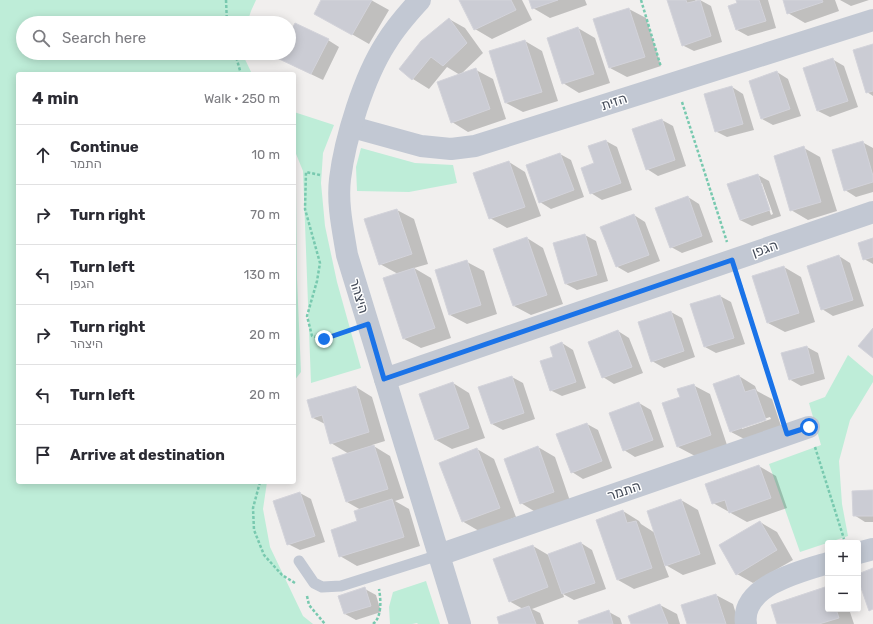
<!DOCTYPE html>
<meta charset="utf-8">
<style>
:root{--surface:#fff;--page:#f2f2f3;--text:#2b2b33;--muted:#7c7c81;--line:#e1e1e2}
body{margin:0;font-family:Rubik,"Noto Sans Hebrew",sans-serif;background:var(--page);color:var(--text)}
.controls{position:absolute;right:12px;bottom:12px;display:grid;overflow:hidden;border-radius:4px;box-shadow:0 2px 10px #0003}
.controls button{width:36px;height:36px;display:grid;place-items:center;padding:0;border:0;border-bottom:1px solid var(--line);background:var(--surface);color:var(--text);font:20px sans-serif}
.stop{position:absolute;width:12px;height:12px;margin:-9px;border:3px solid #1a73e8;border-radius:50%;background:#fff}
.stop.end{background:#1a73e8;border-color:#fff;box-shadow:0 1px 4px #0008}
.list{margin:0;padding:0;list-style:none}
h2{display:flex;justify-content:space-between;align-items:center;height:52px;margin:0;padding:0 16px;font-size:17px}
h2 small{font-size:13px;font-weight:400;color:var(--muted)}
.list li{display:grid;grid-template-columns:26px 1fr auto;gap:12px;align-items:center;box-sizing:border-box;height:60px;padding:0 16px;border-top:1px solid var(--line)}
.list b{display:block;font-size:15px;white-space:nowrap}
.list p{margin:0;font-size:13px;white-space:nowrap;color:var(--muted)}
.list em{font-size:13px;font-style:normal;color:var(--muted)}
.icon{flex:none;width:22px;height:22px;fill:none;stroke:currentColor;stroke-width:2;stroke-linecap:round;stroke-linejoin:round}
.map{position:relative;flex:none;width:873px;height:624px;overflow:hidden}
.search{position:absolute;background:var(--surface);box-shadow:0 2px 10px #0003;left:16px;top:16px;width:280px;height:44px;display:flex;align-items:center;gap:10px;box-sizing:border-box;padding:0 14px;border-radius:22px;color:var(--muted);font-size:15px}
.panel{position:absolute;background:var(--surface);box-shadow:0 2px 10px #0003;left:16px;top:72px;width:280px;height:412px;border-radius:4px}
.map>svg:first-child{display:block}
.green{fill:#beedd8}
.shadow{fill:#0003;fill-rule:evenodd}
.building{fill:#cbccd4;stroke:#d3d3da}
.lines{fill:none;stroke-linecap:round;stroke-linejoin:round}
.path{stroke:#78c9af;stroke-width:2.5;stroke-dasharray:3 2;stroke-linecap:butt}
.service{stroke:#c2c8d3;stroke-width:11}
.minor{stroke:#c2c8d3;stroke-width:22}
.tertiary{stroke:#c2c8d3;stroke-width:22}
.route{stroke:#1a73e8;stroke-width:5}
.labels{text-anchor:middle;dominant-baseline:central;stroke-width:3;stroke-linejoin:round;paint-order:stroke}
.street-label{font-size:14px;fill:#474e5b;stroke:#fff}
</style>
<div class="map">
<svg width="873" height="624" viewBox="0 0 873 624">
<rect width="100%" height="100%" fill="#f1efee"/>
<path class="green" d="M0 0H256L251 11 247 23H23V53H242L252 74H18V482H267L263 509 270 547 303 616 313 624H0Z
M294 112 334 125 323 153 321 183 325 226 337 282 361 368 311 383 303 171 294 149Z
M361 148 415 163 453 165 457 183 409 192 357 191 356 167Z
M294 178 296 184 297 279 301 372 294 381Z
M848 355 873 376V382L850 420 839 461 842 504 848 536 800 552 769 464 821 445 809 403 825 397Z
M426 581 440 624H418L417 623 412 624H390L389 607 393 592Z"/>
<path class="shadow" d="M323 0H371L389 10 369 44 315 13Z
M461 0H522L532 20 492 39 475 29Z
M530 0H585L587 5 550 18 533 8Z
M668 0H695L696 1 700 0 711 6 722 42 694 51 682 45Z
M737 0H768L776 28 748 36 737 30 738 4Z
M784 0H835L839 11 805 23 788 13Z
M840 0H869L851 6Z
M629 9 646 18 661 66 627 77 610 68 595 20Z
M449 19 465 28 483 53 460 75 447 67 429 89 413 79 400 69Z
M578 28 595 38 610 83 579 93 563 83Z
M289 36 328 40 339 47 323 80 290 64 281 53H289Z
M525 41 542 51 558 101 523 112 506 103 490 52Z
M873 45V96L867 92Z
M832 59 844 66 858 107 830 117 818 111Z
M476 70 493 79 506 119 468 132 452 122Z
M777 72 788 79 801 116 773 125 762 119 750 82Z
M732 87 743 94 754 130 727 137 715 131Z
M662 120 673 126 686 166 658 176 647 169Z
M606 141 617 147 632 190 602 200 591 193 596 164Z
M862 142 873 148V192L856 197 845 190Z
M804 148 820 157 837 211 808 220 791 210Z
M560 154 571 160 584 197 551 209 540 202Z
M509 162 525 172 541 216 507 228 490 218Z
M758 175 769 181 781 216 752 226 740 220ZM760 183H762L773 214 771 215Z
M688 197 699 204 713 242 682 253 671 247Z
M397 210 414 219 428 264 414 268 431 278 451 338 421 348 404 339 398 274 380 264Z
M634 215 645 222 660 261 628 273 616 266Z
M585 235 596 241 608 281 577 290 566 284 554 244Z
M527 238 543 248 563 304 531 315 514 306 495 250Z
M873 239V264L864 259Z
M839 256 850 263 864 306 833 316 822 309Z
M467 262 484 271 497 314 467 324 450 315Z
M784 267 801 277 815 322 785 332 768 323Z
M720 296 731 302 745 344 716 353 705 347 692 305Z
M671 312 682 318 695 357 664 368 652 361Z
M618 331 629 338 643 373 614 384 603 377Z
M562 343 573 350 586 388 562 396 550 390 554 358Z
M807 347 818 353 825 379 801 386 789 379Z
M739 376 755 386 757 391 772 399 782 429 748 441 731 432ZM770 417 771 419 742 429V427Z
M512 377 523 383 535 419 503 430 492 424Z
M453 383 469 393 485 438 452 449 436 440Z
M693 385 710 394 727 445 695 456 678 447Z
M356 387 372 397 385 441 372 445 390 456 404 498 395 501 409 509 420 546 357 566 340 556 359 522 361 510 347 502 349 454 331 443 325 424 313 418Z
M639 403 651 410 664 447 635 457 624 450Z
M587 424 598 430 612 468 583 479 572 472Z
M538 447 555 457 570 501 537 513 521 503Z
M477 449 494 459 516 517 479 531 462 521Z
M759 466 776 476 787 508 747 522 713 503Z
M873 491V522H865L854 515Z
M300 493 311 499 325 542 300 550 288 544Z
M681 500 698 510 716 564 683 575 664 564 669 577 634 589 618 580 623 511 639 521 641 524 655 533Z
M760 522 777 532 793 560 753 583 737 574Z
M581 543 592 550 606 589 574 600 563 594 564 597 532 609 540 613 544 624H500L523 609 509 601 533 546 550 556Z
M828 587V609H849L854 624H778Z
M365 589 376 595 381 612 356 620 345 614Z
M716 595 733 604 739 624H688L682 606Z
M660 605 677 614 680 624H632Z
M609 612 620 618 622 624H580Z"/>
<path class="building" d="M321 0H372L352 35 314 14Z
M459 0H511L516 10 474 30Z
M529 0H558L532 9Z
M667 0H686L687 3 700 0 711 36 682 46Z
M736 0H759L766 21 736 30 728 6 737 3Z
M783 0H822L823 2 787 14Z
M629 8 645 57 609 68 593 19Z
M449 18 467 43 443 66 431 57 412 80 399 69 421 41Z
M295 23 329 39 311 74 277 58 280 53H289V34Z
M578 27 594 74 562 84 547 38Z
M525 40 542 92 505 103 489 51Z
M873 44V91L866 93 853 50Z
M833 58 848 101 817 111 803 68Z
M476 68 490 109 451 123 437 82Z
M777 71 790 109 761 119 749 81Z
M732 86 743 124 715 132 704 94Z
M662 119 675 160 646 170 632 129Z
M606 140 621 183 590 194 581 168 594 163 588 146Z
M863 141 873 176V182L844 191 832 150Z
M804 146 821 202 790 211 774 156Z
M560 153 574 190 539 203 526 165Z
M509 161 525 207 489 219 473 173Z
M758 174 770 210 740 220 727 184Z
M688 196 702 236 670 248 655 208Z
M397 209 412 254 379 265 364 219Z
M634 214 649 255 616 267 600 227Z
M585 234 597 275 565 284 553 243Z
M527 237 547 295 513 306 493 249Z
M873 238V257L863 260 858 243Z
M839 255 853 300 821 310 807 266Z
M467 260 481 305 449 315 435 270Z
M784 266 799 313 767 323 752 276Z
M414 268 435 328 403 339 383 278Z
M720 295 734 338 704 347 690 304Z
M671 311 684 351 651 362 638 322Z
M873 328V358L858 346Z
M618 330 632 367 602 378 588 342Z
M562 342 576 382 550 391 540 361 553 357 550 347Z
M807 346 814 373 789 380 781 353Z
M739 375 745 392 755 389 766 420 730 432 713 384Z
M512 376 524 413 491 424 478 387Z
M453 382 469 428 435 440 419 394Z
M694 384 711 435 677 447 662 403 680 397 677 389Z
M356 386 369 432 330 444 322 415 312 418 307 400Z
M639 402 653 440 623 451 609 413Z
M587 423 602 461 571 473 556 434Z
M374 445 388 489 346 502 332 458Z
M538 446 554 492 520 504 504 459Z
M477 448 500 508 462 522 439 463Z
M759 465 771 498 729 513 725 500 712 504 705 484Z
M873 490V516H853L852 491Z
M300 492 315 536 287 545 273 501Z
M392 499 404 537 339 557 331 530 357 521 354 511Z
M681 499 700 554 665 566 647 511Z
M623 510 627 523 636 521 652 568 617 580 596 520Z
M760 521 777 550 736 575 719 545Z
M581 542 595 583 562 594 548 554Z
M533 545 548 587 509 602 493 559Z
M873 568V609L869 611 858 579V574Z
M828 586V609H836L839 618 819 624H777L771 605Z
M365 587 371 606 344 614 338 596Z
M716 594 726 624H687L681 605Z
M660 604 668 624H631L628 616Z
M529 606 536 624H499L497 617Z
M609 610 613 624H579L578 621Z"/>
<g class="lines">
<path class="path" d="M226 0 227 23
M641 0 661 67
M235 53 241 74
M682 102 727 242
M320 175 306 172 305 209 320 263 317 281 307 316 312 336 324 339 349 331
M739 279 781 416
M815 447 844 539
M260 482 253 508 254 530 264 555 282 575 295 583
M307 596 309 605 325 624
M373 624C382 617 381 600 379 589"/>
<path class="service" d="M299 561 314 583 322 587 341 586 439 555"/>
<path class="minor" d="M352 127 421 146 451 149 475 146 873 20
M385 379 873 212
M858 553 873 549
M439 555 809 427
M746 624C740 586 801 571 828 563"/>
<path class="tertiary" d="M420 0C408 13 395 28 386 43 364 77 345 138 340 179 337 204 343 230 347 255L460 624"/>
</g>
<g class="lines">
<path class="route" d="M324 339 368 324 384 379 732 260 787 434 809 427"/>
</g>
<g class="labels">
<g class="street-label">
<text transform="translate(614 102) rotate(-18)">הזית</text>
<text transform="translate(765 249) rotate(-19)">הגפן</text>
<text transform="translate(359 296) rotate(73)">היצהר</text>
<text transform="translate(624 491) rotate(-19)">התמר</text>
</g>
</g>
</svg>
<div class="controls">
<button>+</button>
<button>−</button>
</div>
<div class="stop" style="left:809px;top:427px"></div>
<div class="stop end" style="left:324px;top:339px"></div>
<div class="search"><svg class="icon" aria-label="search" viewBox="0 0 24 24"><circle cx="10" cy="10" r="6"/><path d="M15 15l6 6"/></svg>Search here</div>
<section class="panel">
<h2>4 min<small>Walk · 250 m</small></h2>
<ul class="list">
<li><svg class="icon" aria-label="ahead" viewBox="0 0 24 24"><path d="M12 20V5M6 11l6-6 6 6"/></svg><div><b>Continue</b><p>התמר</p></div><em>10 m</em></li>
<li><svg class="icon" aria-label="right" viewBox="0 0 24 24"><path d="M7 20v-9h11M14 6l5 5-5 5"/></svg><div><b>Turn right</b></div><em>70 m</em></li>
<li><svg class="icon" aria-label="left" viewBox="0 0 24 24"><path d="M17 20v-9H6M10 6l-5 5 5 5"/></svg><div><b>Turn left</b><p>הגפן</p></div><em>130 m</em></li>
<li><svg class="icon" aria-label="right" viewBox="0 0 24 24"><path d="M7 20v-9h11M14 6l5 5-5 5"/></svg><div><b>Turn right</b><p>היצהר</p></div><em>20 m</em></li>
<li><svg class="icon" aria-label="left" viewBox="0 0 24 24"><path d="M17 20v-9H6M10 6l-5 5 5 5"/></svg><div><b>Turn left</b></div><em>20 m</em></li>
<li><svg class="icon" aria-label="arrive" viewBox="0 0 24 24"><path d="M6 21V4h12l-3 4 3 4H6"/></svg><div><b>Arrive at destination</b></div></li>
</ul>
</section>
</div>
